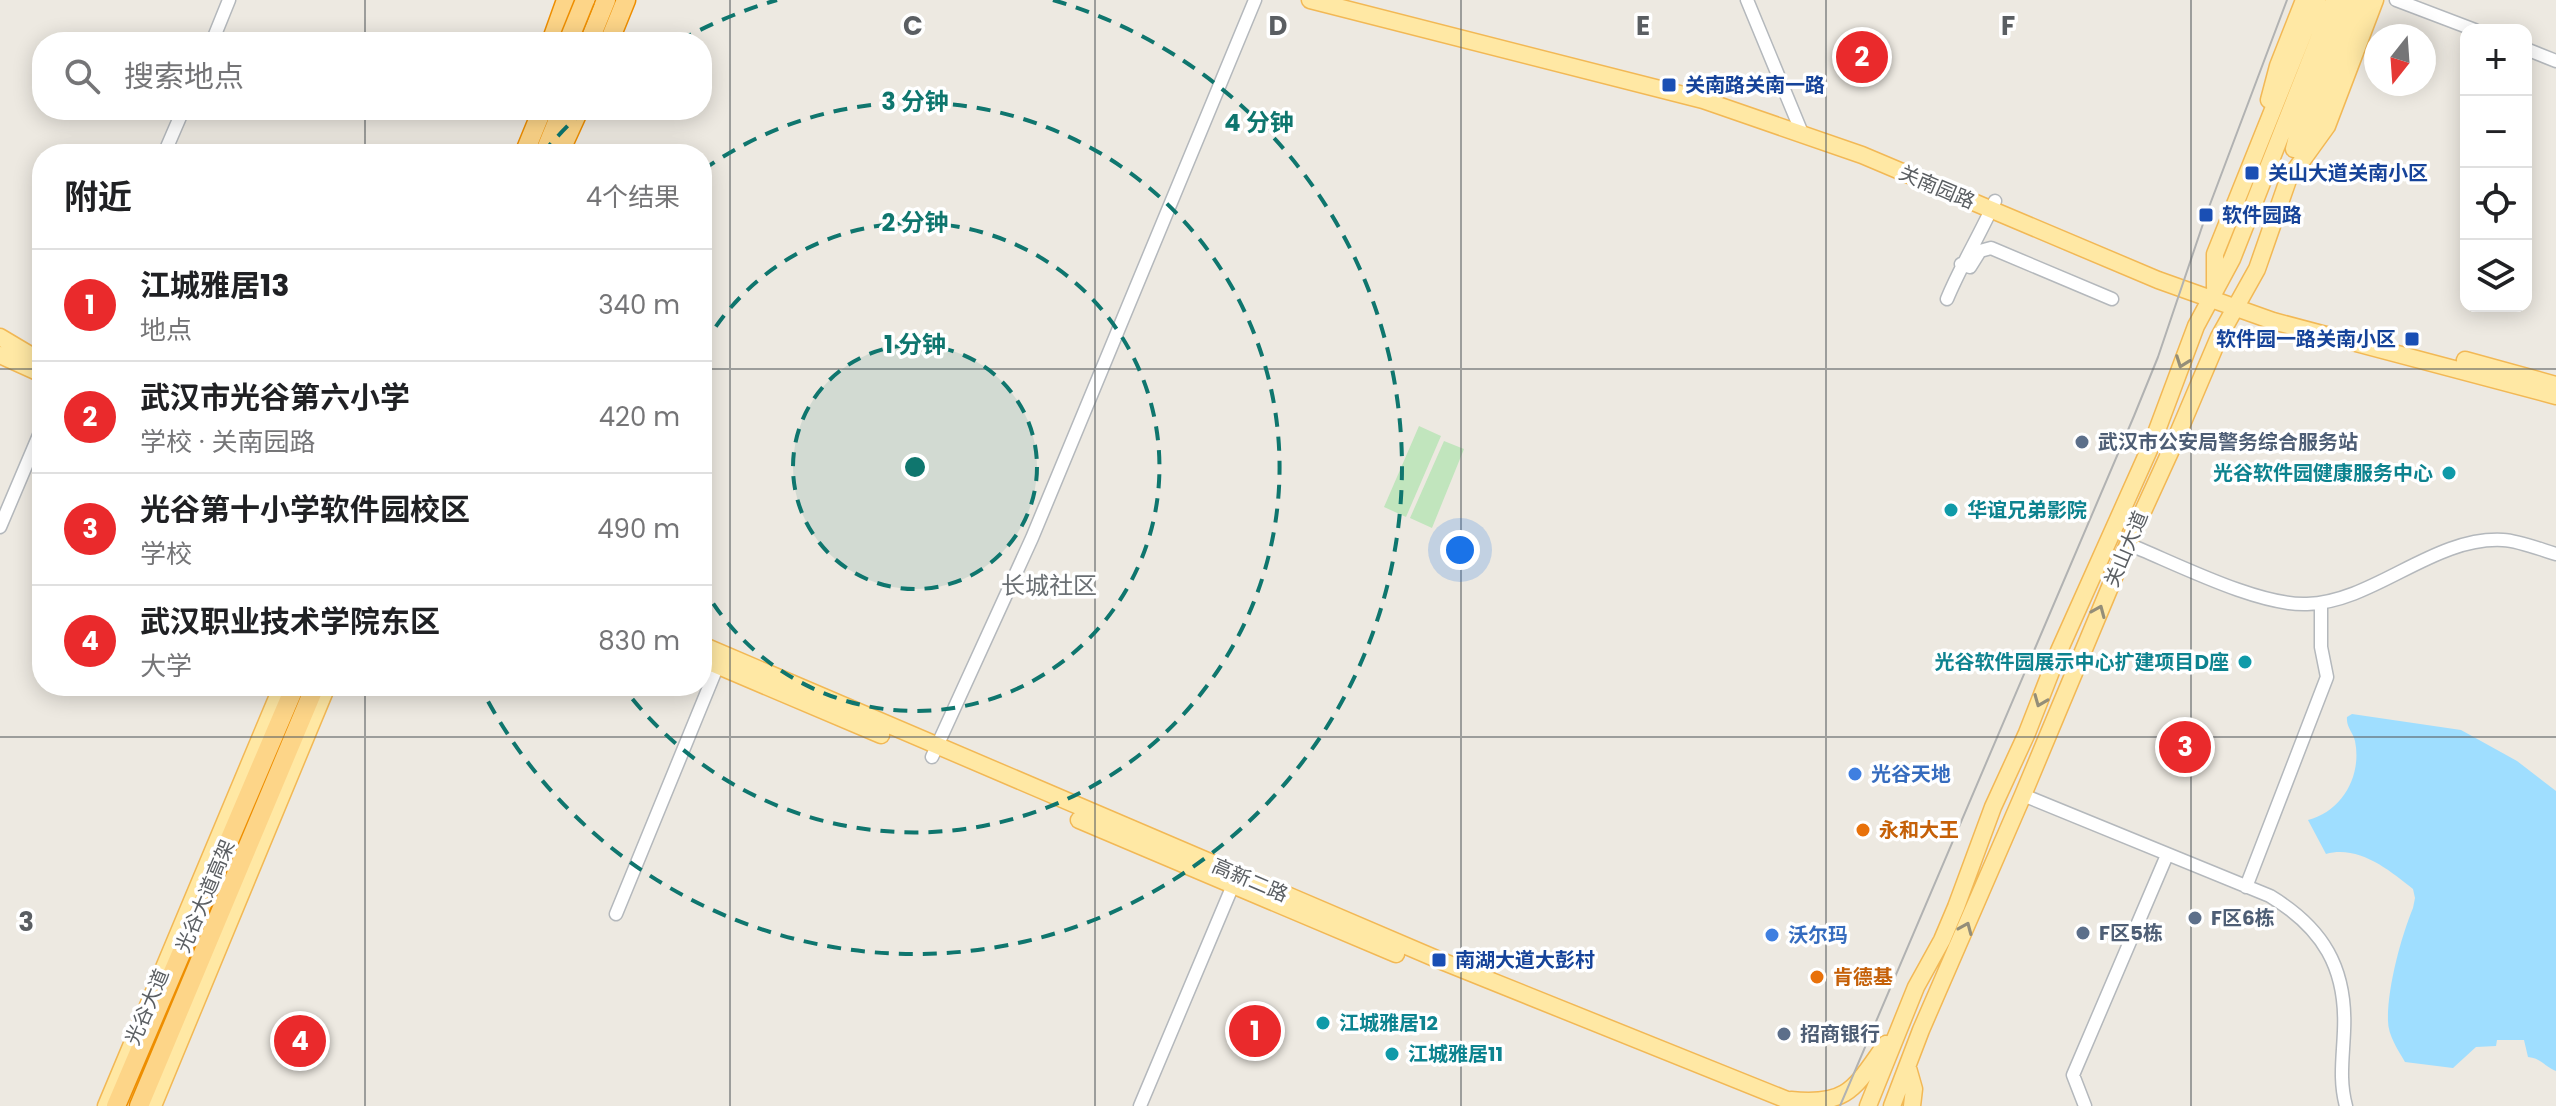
<!DOCTYPE html>
<html lang="zh">
<meta charset="utf-8">
<style>
:root{--surface:#fff;--page:#f2f2f2;--text:#202124;--muted:#757577;--line:#e0e0e0;--accent:#ea2a2c}
body{margin:0;font-family:Poppins,"Noto Sans SC",sans-serif;background:var(--page);color:var(--text)}
.controls{position:absolute;right:24px;top:24px;display:grid;overflow:hidden;border-radius:16px;box-shadow:0 4px 20px #0003}
.controls button{width:72px;height:72px;display:grid;place-items:center;padding:0;border:0;border-bottom:2px solid var(--line);background:var(--surface);color:var(--text);font:40px sans-serif}
.compass{position:absolute;left:2364px;top:24px;width:72px;height:72px;border-radius:50%;background:var(--surface);box-shadow:0 4px 20px #0003;rotate:197deg}
.you{position:absolute;left:1460px;top:550px;width:28px;height:28px;margin:-20px;border:6px solid #fff;border-radius:50%;background:#1a73e8;box-shadow:0 0 0 12px #1a73e833}
.badge{display:grid;place-items:center;width:52px;height:52px;border-radius:50%;background:var(--accent);color:#fff;font-size:26px;font-weight:700}
.pin{position:absolute;translate:-50% -50%;border:4px solid #fff;box-shadow:0 2px 8px #0006}
.list{margin:0;padding:0;list-style:none}
h2{display:flex;justify-content:space-between;align-items:center;height:104px;margin:0;padding:0 32px;font-size:34px}
h2 small{font-size:26px;font-weight:400;color:var(--muted)}
.list li{display:grid;grid-template-columns:52px 1fr auto;gap:24px;align-items:center;box-sizing:border-box;height:112px;padding:0 32px;border-top:2px solid var(--line)}
.list b{display:block;font-size:30px;white-space:nowrap}
.list p{margin:0;font-size:26px;white-space:nowrap;color:var(--muted)}
.list em{font-size:26px;font-style:normal;color:var(--muted)}
.icon{flex:none;width:44px;height:44px;fill:none;stroke:currentColor;stroke-width:2;stroke-linecap:round;stroke-linejoin:round}
.map{position:relative;flex:none;width:2556px;height:1106px;overflow:hidden}
.search{position:absolute;background:var(--surface);box-shadow:0 4px 20px #0003;left:32px;top:32px;width:680px;height:88px;display:flex;align-items:center;gap:20px;box-sizing:border-box;padding:0 28px;border-radius:32px;color:var(--muted);font-size:30px}
.panel{position:absolute;background:var(--surface);box-shadow:0 4px 20px #0003;left:32px;top:144px;width:680px;height:552px;border-radius:32px}
.map>svg:first-child{display:block}
.green{fill:#c1e5bd}
.water{fill:#9fdeff}
.lines{fill:none;stroke-linecap:round;stroke-linejoin:round}
.minor-casing{stroke:#b4b8bc;stroke-width:15}
.major-casing{stroke:#f2b855;stroke-width:19}
.highway-casing{stroke:#ee8e00;stroke-width:21}
.minor{stroke:#fff;stroke-width:12}
.major{stroke:#ffe8a4;stroke-width:16}
.highway{stroke:#fdd588;stroke-width:18}
.tram{stroke:#b1b2b2;stroke-width:2}
.highway-bridge-casing{stroke:#ee8e00;stroke-width:21;stroke-linecap:butt}
.highway-bridge{stroke:#fdd588;stroke-width:18}
.oneway{stroke:#948e79}
.grid{fill:none;stroke:#5a5e62;stroke-width:2;stroke-opacity:0.55}
.ring{fill:none;stroke:#0f766e;stroke-width:4;stroke-dasharray:14 10}
.transit-dot{fill:#1a4fb4;stroke:#fff;stroke-width:3}
.service-dot{fill:#5c6f8a;stroke:#fff;stroke-width:3}
.culture-dot{fill:#0f9aa8;stroke:#fff;stroke-width:3}
.shop-dot{fill:#3f7fe0;stroke:#fff;stroke-width:3}
.food-dot{fill:#e8710a;stroke:#fff;stroke-width:3}
.labels{text-anchor:middle;dominant-baseline:central;stroke-width:7;stroke-linejoin:round;paint-order:stroke}
.transit-label{font-size:20px;font-weight:bold;fill:#164399;stroke:#fff;text-anchor:start}
.street-label{font-size:20px;fill:#5a5e62;stroke:#fff}
.service-label{font-size:20px;font-weight:bold;fill:#4e5e75;stroke:#fff;text-anchor:start}
.culture-label{font-size:20px;font-weight:bold;fill:#0d838f;stroke:#fff;text-anchor:start}
.shop-label{font-size:20px;font-weight:bold;fill:#366cbe;stroke:#fff;text-anchor:start}
.food-label{font-size:20px;font-weight:bold;fill:#c56008;stroke:#fff;text-anchor:start}
.quarter-label{font-size:24px;fill:#6b7074;stroke:#fff}
.grid-label{font-size:26px;text-anchor:middle;font-weight:bold;fill:#5a5e62;stroke:#fff;stroke-width:7;stroke-linejoin:round;paint-order:stroke}
.centre{fill:#0f766e;stroke:#fff;stroke-width:4}
.ring-label{font-size:24px;text-anchor:middle;font-weight:bold;fill:#0f766e;stroke:#fff;stroke-width:7;stroke-linejoin:round;paint-order:stroke}
</style>
<div class="map">
<svg width="2556" height="1106" viewBox="0 0 2556 1106">
<rect width="100%" height="100%" fill="#ede9e1"/>
<path class="green" d="M1419 426 1441 436 1406 517 1384 507Z
M1444 441 1464 449 1432 528 1410 518Z"/>
<path class="water" d="M2352 714 2461 730 2517 761 2556 791V1071C2545 1067 2541 1058 2528 1057L2524 1040H2497L2496 1046 2476 1047 2453 1068 2405 1062C2398 1050 2388 1035 2388 1021 2387 989 2401 937 2413 908L2415 898 2413 889C2389 870 2359 845 2326 854L2308 820C2343 811 2362 775 2355 741 2353 732 2346 727 2347 717Z"/>
<g class="lines">
<g class="minor-casing">
<path id="minor" d="M1747 0 1802 133
M2396 0 2475 30
M212 42 229 0
M2526 49 2556 61
M164 154 183 110
M1961 264 1970 267 1980 251 1991 248 2112 299
M1947 299C1961 265 1980 235 1995 201
M0 527 42 428
M2128 544C2175 563 2258 606 2307 604 2374 602 2434 536 2503 540 2520 541 2539 549 2556 554
M932 757 1032 538 1255 0
M2023 795 2270 896C2323 928 2347 968 2344 1031 2343 1058 2339 1080 2346 1106
M2246 887 2327 677 2321 647V603
M616 914 718 665
M1140 1106 1236 878
M2085 1106 2073 1075 2167 855"/>
</g>
<g class="major-casing">
<path id="major" d="M1310 0 1703 100 1862 155 2158 280 2273 321 2556 396
M2269 100 2278 66 2304 0
M2304 146 2362 0
M2294 149 2302 115 2346 0
M2215 287V254L2317 0
M0 337 42 362
M0 355 42 374
M2465 360 2556 385
M702 645 1439 960 1802 1106
M702 659 881 735
M1079 820 1396 954
M1908 1068 1914 1089 1912 1106
M1791 1100C1849 1106 1855 1087 1886 1044
M106 1106 282 686
M153 1106 327 686
M1868 1106 1916 987 1942 940 1956 907 1993 807 2027 733 2059 651 2153 441 2196 326 2232 259 2334 0
M1892 1106 1921 1030 2023 795 2128 544 2171 450 2219 337 2257 269 2288 180 2327 126 2375 0"/>
</g>
<g class="highway-casing">
<path id="highway" d="M551 42 566 0
M589 42 606 0
M609 42 626 0
M524 154 542 110
M544 154 562 110
M559 154 579 110
M116 1106 295 686
M139 1106 315 686"/>
</g>
<use href="#minor" class="minor"/>
<use href="#major" class="major"/>
<use href="#highway" class="highway"/>
<path class="tram" d="M1840 1106 2134 416 2158 357 2206 215 2287 0"/>
<g class="highway-bridge-casing">
<path id="highway-bridge" d="M568 42 585 0"/>
</g>
<use href="#highway-bridge" class="highway-bridge"/>
</g>
<defs><path id="oneway-chevron" d="M-2-3.5L2.5 0L-2 3.5" fill="none" stroke-width="1.6" stroke-linecap="round" stroke-linejoin="round" transform="scale(2)"/></defs>
<g class="oneway">
<use href="#oneway-chevron" transform="translate(2182 362) rotate(110)"/>
<use href="#oneway-chevron" transform="translate(2099 611) rotate(-67)"/>
<use href="#oneway-chevron" transform="translate(2040 701) rotate(112)"/>
<use href="#oneway-chevron" transform="translate(1966 928) rotate(-67)"/>
</g>
<path class="grid" d="M365 0V42M730 0V1106M1095 0V1106M1461 0V1106M1826 0V1106M2191 0V1106M365 110V154M0 369H42M702 369H2556M365 686V1106M0 737H2556"/>
<circle cx="915" cy="467" r="122" fill="#0f766e" fill-opacity=".12"/>
<g class="ring">
<circle cx="915" cy="467" r="122"/>
<path d="M703 347A244 244 0 1 1 703 587"/>
<path d="M703 170A365 365 0 1 1 623 687"/>
<path d="M542 154A487 487 0 0 1 583 111M679 41A487 487 0 0 1 777 0M1053 0A487 487 0 1 1 481 688"/>
</g>
<g class="transit-dot">
<rect x="1661" y="77" width="16" height="16" rx="4"/>
<rect x="2244" y="165" width="16" height="16" rx="4"/>
<rect x="2198" y="207" width="16" height="16" rx="4"/>
<rect x="2404" y="331" width="16" height="16" rx="4"/>
<rect x="1431" y="952" width="16" height="16" rx="4"/>
</g>
<g class="service-dot">
<circle cx="2082" cy="442" r="8"/>
<circle cx="2195" cy="918" r="8"/>
<circle cx="2083" cy="933" r="8"/>
<circle cx="1784" cy="1034" r="8"/>
</g>
<g class="culture-dot">
<circle cx="2449" cy="473" r="8"/>
<circle cx="1951" cy="510" r="8"/>
<circle cx="2245" cy="662" r="8"/>
<circle cx="1323" cy="1023" r="8"/>
<circle cx="1392" cy="1054" r="8"/>
</g>
<g class="shop-dot">
<circle cx="1855" cy="774" r="8"/>
<circle cx="1772" cy="935" r="8"/>
</g>
<g class="food-dot">
<circle cx="1863" cy="830" r="8"/>
<circle cx="1817" cy="977" r="8"/>
</g>
<g class="labels">
<g class="transit-label">
<text x="1685" y="85">关南路关南一路</text>
<text x="2268" y="173">关山大道关南小区</text>
<text x="2222" y="215">软件园路</text>
<text x="2396" y="339" text-anchor="end">软件园一路关南小区</text>
<text x="1455" y="960">南湖大道大彭村</text>
</g>
<g class="street-label">
<text transform="translate(1937 187) rotate(23)">关南园路</text>
<text transform="translate(2126 549) rotate(-67)">关山大道</text>
<text transform="translate(1250 880) rotate(23)">高新二路</text>
<text transform="translate(205 896) rotate(-67)">光谷大道高架</text>
<text transform="translate(147 1007) rotate(-67)">光谷大道</text>
</g>
<g class="service-label">
<text x="2098" y="442">武汉市公安局警务综合服务站</text>
<text x="2211" y="918">F区6栋</text>
<text x="2099" y="933">F区5栋</text>
<text x="1800" y="1034">招商银行</text>
</g>
<g class="culture-label">
<text x="2433" y="473" text-anchor="end">光谷软件园健康服务中心</text>
<text x="1967" y="510">华谊兄弟影院</text>
<text x="2229" y="662" text-anchor="end">光谷软件园展示中心扩建项目D座</text>
<text x="1339" y="1023">江城雅居12</text>
<text x="1408" y="1054">江城雅居11</text>
</g>
<g class="shop-label">
<text x="1871" y="774">光谷天地</text>
<text x="1788" y="935">沃尔玛</text>
</g>
<g class="food-label">
<text x="1879" y="830">永和大王</text>
<text x="1833" y="977">肯德基</text>
</g>
<g class="quarter-label">
<text x="1049" y="585">长城社区</text>
</g>
</g>
<g class="grid-label">
<text x="913" y="35">C</text>
<text x="1278" y="35">D</text>
<text x="1643" y="35">E</text>
<text x="2008" y="35">F</text>
<text x="26" y="931">3</text>
</g>
<circle cx="915" cy="467" r="12" class="centre"/>
<g class="ring-label">
<text x="915" y="110">3 分钟</text>
<text x="1259" y="131">4 分钟</text>
<text x="915" y="231">2 分钟</text>
<text x="915" y="353">1 分钟</text>
</g>
</svg>
<div class="controls">
<button>+</button>
<button>−</button>
<button><svg class="icon" aria-label="locate" viewBox="0 0 24 24"><circle cx="12" cy="12" r="6"/><path d="M12 2v4M12 18v4M2 12h4M18 12h4"/></svg></button>
<button><svg class="icon" aria-label="layers" viewBox="0 0 24 24"><path d="M12 4l9 5-9 5-9-5zM3 14l9 5 9-5"/></svg></button>
</div>
<svg class="compass" viewBox="-18 -18 36 36"><path d="M0-13l5 13h-10z" fill="#e53935"/><path d="M0 13l5-13h-10z" fill="#757577"/></svg>
<div class="you"></div>
<div class="pin badge" style="left:1255px;top:1031px">1</div>
<div class="pin badge" style="left:1862px;top:57px">2</div>
<div class="pin badge" style="left:2185px;top:747px">3</div>
<div class="pin badge" style="left:300px;top:1041px">4</div>
<div class="search"><svg class="icon" aria-label="search" viewBox="0 0 24 24"><circle cx="10" cy="10" r="6"/><path d="M15 15l6 6"/></svg>搜索地点</div>
<section class="panel">
<h2>附近<small>4个结果</small></h2>
<ul class="list">
<li><span class="badge">1</span><div><b>江城雅居13</b><p>地点</p></div><em>340 m</em></li>
<li><span class="badge">2</span><div><b>武汉市光谷第六小学</b><p>学校 · 关南园路</p></div><em>420 m</em></li>
<li><span class="badge">3</span><div><b>光谷第十小学软件园校区</b><p>学校</p></div><em>490 m</em></li>
<li><span class="badge">4</span><div><b>武汉职业技术学院东区</b><p>大学</p></div><em>830 m</em></li>
</ul>
</section>
</div>
